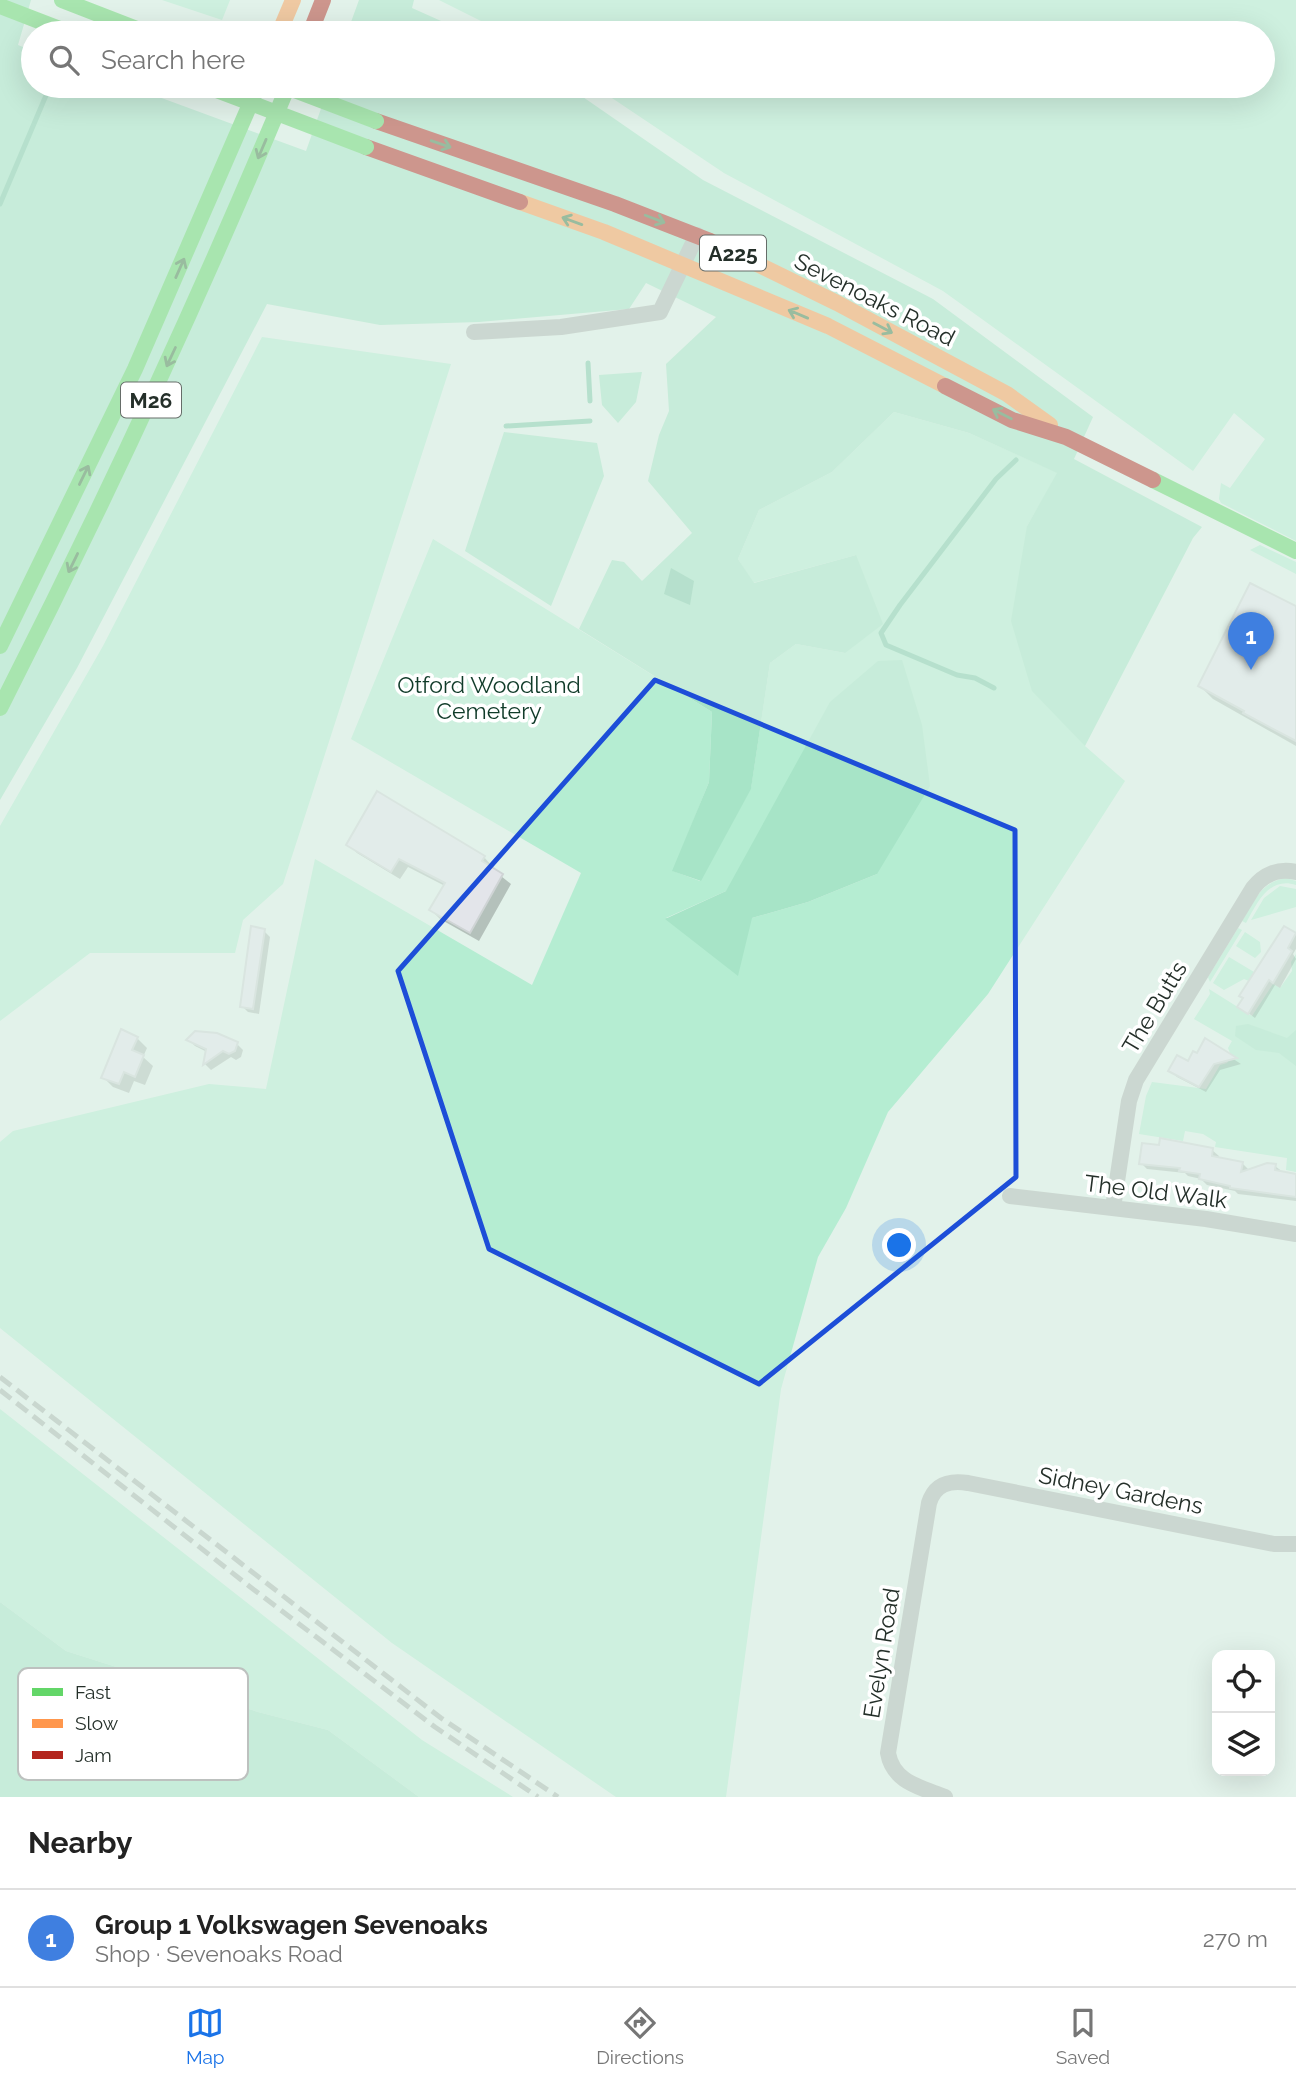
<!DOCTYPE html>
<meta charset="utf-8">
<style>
:root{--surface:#fff;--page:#f2f2f2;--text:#222;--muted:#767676;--line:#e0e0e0;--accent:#1a73e8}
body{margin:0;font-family:Raleway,sans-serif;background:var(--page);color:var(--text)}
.controls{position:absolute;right:21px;bottom:21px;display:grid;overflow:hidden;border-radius:14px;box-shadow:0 7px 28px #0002}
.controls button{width:63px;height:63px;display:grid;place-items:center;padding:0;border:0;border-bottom:2px solid var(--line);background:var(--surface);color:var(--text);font:35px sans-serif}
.you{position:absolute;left:900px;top:1246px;width:24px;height:24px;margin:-18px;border:5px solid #fff;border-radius:50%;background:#1a73e8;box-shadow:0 0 0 10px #1a73e833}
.badge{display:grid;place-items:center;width:46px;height:46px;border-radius:50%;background:var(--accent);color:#fff;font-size:23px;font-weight:700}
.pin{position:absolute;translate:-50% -58px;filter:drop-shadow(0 2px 4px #0008)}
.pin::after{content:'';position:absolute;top:37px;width:24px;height:21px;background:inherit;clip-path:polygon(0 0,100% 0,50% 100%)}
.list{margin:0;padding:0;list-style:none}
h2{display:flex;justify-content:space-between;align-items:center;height:91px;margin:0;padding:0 28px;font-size:30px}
h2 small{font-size:23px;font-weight:400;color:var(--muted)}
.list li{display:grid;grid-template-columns:46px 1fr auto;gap:21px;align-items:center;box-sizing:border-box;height:98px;padding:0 28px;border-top:2px solid var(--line)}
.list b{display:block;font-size:26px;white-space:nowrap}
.list p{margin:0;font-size:23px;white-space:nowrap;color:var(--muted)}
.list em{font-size:23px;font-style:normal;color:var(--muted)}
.icon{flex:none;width:38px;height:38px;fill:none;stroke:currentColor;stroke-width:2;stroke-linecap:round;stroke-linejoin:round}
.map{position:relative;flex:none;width:1296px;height:1797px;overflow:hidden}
.search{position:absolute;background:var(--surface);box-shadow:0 7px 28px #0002;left:21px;right:21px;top:21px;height:77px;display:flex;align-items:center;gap:18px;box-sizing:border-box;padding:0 24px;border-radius:38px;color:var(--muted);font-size:26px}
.sheet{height:189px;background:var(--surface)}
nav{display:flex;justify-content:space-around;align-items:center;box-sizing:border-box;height:98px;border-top:2px solid var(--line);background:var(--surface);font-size:19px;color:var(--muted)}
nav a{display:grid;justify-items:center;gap:4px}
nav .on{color:var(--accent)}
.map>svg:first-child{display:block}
.green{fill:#b5edd2;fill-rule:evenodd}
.forest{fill:#a7e4c7}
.water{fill:#81cbaa}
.shadow{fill:#0003}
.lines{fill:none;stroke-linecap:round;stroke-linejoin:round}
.stream{stroke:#81cbaa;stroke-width:5}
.building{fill:#e3e5ea;stroke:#cfd4d5;stroke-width:2}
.street{stroke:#b0b6b3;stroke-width:16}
.fast{stroke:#63d668;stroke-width:16}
.slow{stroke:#ff974d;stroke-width:16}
.jam{stroke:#b3261e;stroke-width:16}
.rail{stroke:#acb5b0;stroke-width:5;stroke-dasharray:14 7;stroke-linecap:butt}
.fast-bridge{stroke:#63d668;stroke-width:16}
.oneway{stroke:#407a45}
.marked{fill:none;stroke:#1d4ed8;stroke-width:5;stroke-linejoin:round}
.labels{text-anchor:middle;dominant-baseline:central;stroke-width:7;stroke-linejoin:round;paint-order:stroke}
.shield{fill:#fff;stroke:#666d69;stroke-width:2}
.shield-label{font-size:21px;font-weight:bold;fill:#242f29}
.street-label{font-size:23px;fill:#242f29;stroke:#fff}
.park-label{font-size:23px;fill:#103b29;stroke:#fff}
.key{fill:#fff;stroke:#bdc1bf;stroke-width:2}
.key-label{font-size:19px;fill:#242f29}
</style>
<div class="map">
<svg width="1296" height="1797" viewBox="0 0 1296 1797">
<rect width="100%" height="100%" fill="#e2f2ea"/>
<path class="green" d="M162 0H230L222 20Z
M439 0H1296V541L1221 503 1219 499 1221 483 1230 488 1265 439 1234 413 1193 471 943 291 724 173 594 86H1263V33H505Z
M262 337 451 364 283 884 243 920 235 953H90L0 1021V826L103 646Z
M894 412 969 433 1058 473 1027 526 1085 746 1125 781 988 994 888 1112 846 1208 818 1257 781 1389 726 1797H616L392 1643 0 1328V1142L13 1131 209 1084 266 1089 315 859 532 985 581 873 351 739 433 539 712 712 709 782 673 871 700 881 751 788 770 663 796 644 845 653 856 555 753 583 738 559 759 510 832 472ZM877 874 808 902 752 918H666L726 891Z
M1260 545 1296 562V574L1250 550Z
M1286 878 1296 881V885C1269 876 1257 903 1246 923L1242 921C1254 901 1261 882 1286 878Z
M1280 886 1296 889V907L1251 920 1264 898Z
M1238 928 1242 930 1210 982 1208 977Z
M1245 932 1260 942 1261 952 1255 958 1236 946Z
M1296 954V1172L1286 1170 1287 1158 1215 1147 1216 1142 1203 1134 1185 1131 1183 1141 1139 1134 1146 1096 1152 1082 1206 1089 1220 1065 1227 1063 1231 1056 1228 1048 1232 1041 1194 1019 1210 994 1209 989 1252 1016 1273 984 1280 988 1292 971 1291 962Z
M1229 957 1254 972 1249 981 1244 979 1224 990 1213 983Z
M0 1409 422 1740 513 1797H419L328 1730 258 1712 66 1651 0 1602Z"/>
<path class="forest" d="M0 0H31L18 45 33 51V86H129L306 151 329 86H567L703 180 933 299 1093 417 1074 459 1202 527 1193 538 1085 746 1032 691 1011 621 1027 526 1057 473 969 433 894 412 832 472 759 510 738 559 754 583 856 555 883 624 845 653 796 644 770 663 751 789 701 881 672 871 709 782 712 712 579 629 612 560 624 562 642 581 692 533 648 481 659 435 669 411 666 364 716 317 646 283 629 309 479 322 380 325 267 304 77 668 0 800Z
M359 0H414L412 8 468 33H347Z
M642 372 636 402 618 423 602 405 599 375Z
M504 432 597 443 604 476 551 606 465 551Z
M902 660 922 725 930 786 877 874 808 902 752 918 738 976 665 919 726 891 830 702 878 661Z
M1248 1024 1287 1038 1296 1030V1066L1279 1053 1256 1050 1235 1036 1236 1026Z
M0 1602 66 1651 258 1712 328 1730 419 1797H0Z"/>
<path class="water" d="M671 568 694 581 690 605 664 594Z"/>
<path class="shadow" d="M1296 608V746L1213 699 1200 686Z
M348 844 484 857 492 866 491 868 511 884 479 941 440 919 431 910 445 886 408 867 400 879 357 853Z
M1284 928 1296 935V949L1293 954 1296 959 1280 988 1275 985 1255 1018 1240 1007Z
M264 931 270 937 259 1014 248 1012 242 1006Z
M137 1038 147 1048 143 1057 153 1066 145 1085 134 1081 129 1093 113 1087 103 1077Z
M189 1040 237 1044 243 1050 241 1057 236 1060 231 1057 211 1070 205 1064 207 1052 195 1046Z
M1206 1041 1241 1064 1220 1070 1206 1092 1177 1077 1170 1070 1189 1063 1198 1056Z
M1212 1150 1219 1156 1218 1159 1242 1163 1250 1171 1275 1166 1296 1182V1201L1238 1194 1235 1191 1207 1185 1201 1179 1188 1176 1185 1173 1147 1169 1141 1163Z"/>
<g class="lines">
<path class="stream" d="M0 204 50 86
M588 363 590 401
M506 426 590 421
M994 688 975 678 957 675 886 645 881 633 900 605 996 479 1016 460"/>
</g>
<path class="building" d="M1250 583 1296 606V741L1243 713 1244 711 1198 686Z
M377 791 485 856 482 861 503 874 470 933 429 910 445 883 399 859 391 872 346 845Z
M251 926 265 929 253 1009 240 1007Z
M1284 926 1296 933 1288 948 1292 951 1273 983 1269 980 1248 1014 1237 1007 1243 998 1239 996Z
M121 1029 138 1037 132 1050 144 1055 135 1077 124 1072 119 1084 101 1078Z
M195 1031 217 1033 238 1042 235 1051 229 1054 223 1051 203 1065 206 1049 186 1040Z
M1205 1038 1237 1058 1214 1064 1199 1087 1168 1071 1177 1055 1188 1061 1193 1051 1197 1053Z
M1160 1138 1213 1148 1212 1156 1243 1162 1241 1172 1267 1163 1276 1164 1275 1170 1296 1174V1197L1230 1188V1186L1199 1179 1200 1174 1179 1171 1180 1168 1139 1164 1142 1143 1159 1145Z"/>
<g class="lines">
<path class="street" d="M474 332 561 327 660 312 697 235
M1010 1196 1206 1219 1296 1234
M1113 1208 1129 1101 1136 1080 1253 888C1264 874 1279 868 1296 872
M945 1797C920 1787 893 1782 888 1753L929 1503C935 1484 949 1480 968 1483L1274 1544H1296"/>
<path class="fast" d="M62 0 147 33
M0 6 70 33
M1153 480 1296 551
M0 646 135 369 258 86
M0 708C104 504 200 297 288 86"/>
<path class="slow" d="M279 33 293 0
M520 202 604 232 828 326 945 386
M710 241 837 303 1007 394 1050 425"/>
<path class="jam" d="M310 33 323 0
M376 121 615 204 710 241
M366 147 520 202
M945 386 1012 420 1066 437 1153 480"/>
<path class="rail" d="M0 1377 441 1718 558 1797
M0 1390 249 1586 435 1727 538 1797"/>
<path class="fast-bridge" d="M206 86 366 147
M284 86 376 121"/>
</g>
<defs><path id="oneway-shaft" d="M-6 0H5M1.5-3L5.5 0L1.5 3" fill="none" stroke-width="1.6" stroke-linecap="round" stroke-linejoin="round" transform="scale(1.75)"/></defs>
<g class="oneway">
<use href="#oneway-shaft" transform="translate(441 144) rotate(19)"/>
<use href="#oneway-shaft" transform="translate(262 149) rotate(113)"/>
<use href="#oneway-shaft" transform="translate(655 219) rotate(21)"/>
<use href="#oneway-shaft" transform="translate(572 221) rotate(-160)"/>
<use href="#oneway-shaft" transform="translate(180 268) rotate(-66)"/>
<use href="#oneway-shaft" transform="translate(798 314) rotate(-157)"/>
<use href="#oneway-shaft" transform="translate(883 328) rotate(28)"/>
<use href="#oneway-shaft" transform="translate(171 357) rotate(115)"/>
<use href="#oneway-shaft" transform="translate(1002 414) rotate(-153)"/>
<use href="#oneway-shaft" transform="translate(84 475) rotate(-64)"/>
<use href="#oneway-shaft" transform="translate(73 563) rotate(116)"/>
</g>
<path d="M0 0H1296V1797H0ZM655 680 1015 830 1016 1177 759 1384 489 1249 398 971Z" fill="#e2f2ea" fill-opacity=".55" fill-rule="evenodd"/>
<path class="marked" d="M655 680 1015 830 1016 1177 759 1384 489 1249 398 971Z"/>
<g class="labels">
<g class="shield">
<rect x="700" y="235.5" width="66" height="35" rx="5"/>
<rect x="121" y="382.5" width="60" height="35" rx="5"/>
</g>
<g class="shield-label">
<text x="733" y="253">A225</text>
<text x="151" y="400">M26</text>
</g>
<g class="street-label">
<text transform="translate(875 299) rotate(27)">Sevenoaks Road</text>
<text transform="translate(1154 1007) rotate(-59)">The Butts</text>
<text transform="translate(1156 1191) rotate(7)">The Old Walk</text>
<text transform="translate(1121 1490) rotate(11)">Sidney Gardens</text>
<text transform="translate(881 1653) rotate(-81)">Evelyn Road</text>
</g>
<g class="park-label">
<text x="489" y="684">Otford Woodland<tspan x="489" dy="26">Cemetery</tspan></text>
</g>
</g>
<rect x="18" y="1668" width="230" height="112" rx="10" class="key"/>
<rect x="32" y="1688" width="31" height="8" fill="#63d668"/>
<rect x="32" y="1719" width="31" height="9" fill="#ff974d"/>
<rect x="32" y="1751" width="31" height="8" fill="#b3261e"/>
<g class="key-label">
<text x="75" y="1699">Fast</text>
<text x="75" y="1730">Slow</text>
<text x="75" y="1762">Jam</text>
</g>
</svg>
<div class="controls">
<button><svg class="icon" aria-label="locate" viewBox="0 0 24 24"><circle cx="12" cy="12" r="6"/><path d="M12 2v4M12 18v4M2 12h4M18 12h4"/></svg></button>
<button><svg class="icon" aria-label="layers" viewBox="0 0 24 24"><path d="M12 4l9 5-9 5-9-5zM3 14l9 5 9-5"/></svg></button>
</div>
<div class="you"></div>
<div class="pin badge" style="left:1251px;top:670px;background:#3f7fe0">1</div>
<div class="search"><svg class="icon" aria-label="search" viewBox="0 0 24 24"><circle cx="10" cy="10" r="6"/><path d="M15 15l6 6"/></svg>Search here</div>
</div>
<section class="sheet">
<h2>Nearby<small></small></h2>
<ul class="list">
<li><span class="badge" style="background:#3f7fe0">1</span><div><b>Group 1 Volkswagen Sevenoaks</b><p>Shop · Sevenoaks Road</p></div><em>270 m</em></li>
</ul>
</section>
<nav>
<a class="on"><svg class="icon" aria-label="map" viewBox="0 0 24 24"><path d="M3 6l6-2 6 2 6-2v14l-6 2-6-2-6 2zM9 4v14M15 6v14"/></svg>Map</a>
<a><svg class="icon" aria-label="directions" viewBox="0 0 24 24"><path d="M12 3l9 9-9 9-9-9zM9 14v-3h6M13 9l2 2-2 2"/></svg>Directions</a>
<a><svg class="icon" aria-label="saved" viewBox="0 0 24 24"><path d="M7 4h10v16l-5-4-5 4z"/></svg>Saved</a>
</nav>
